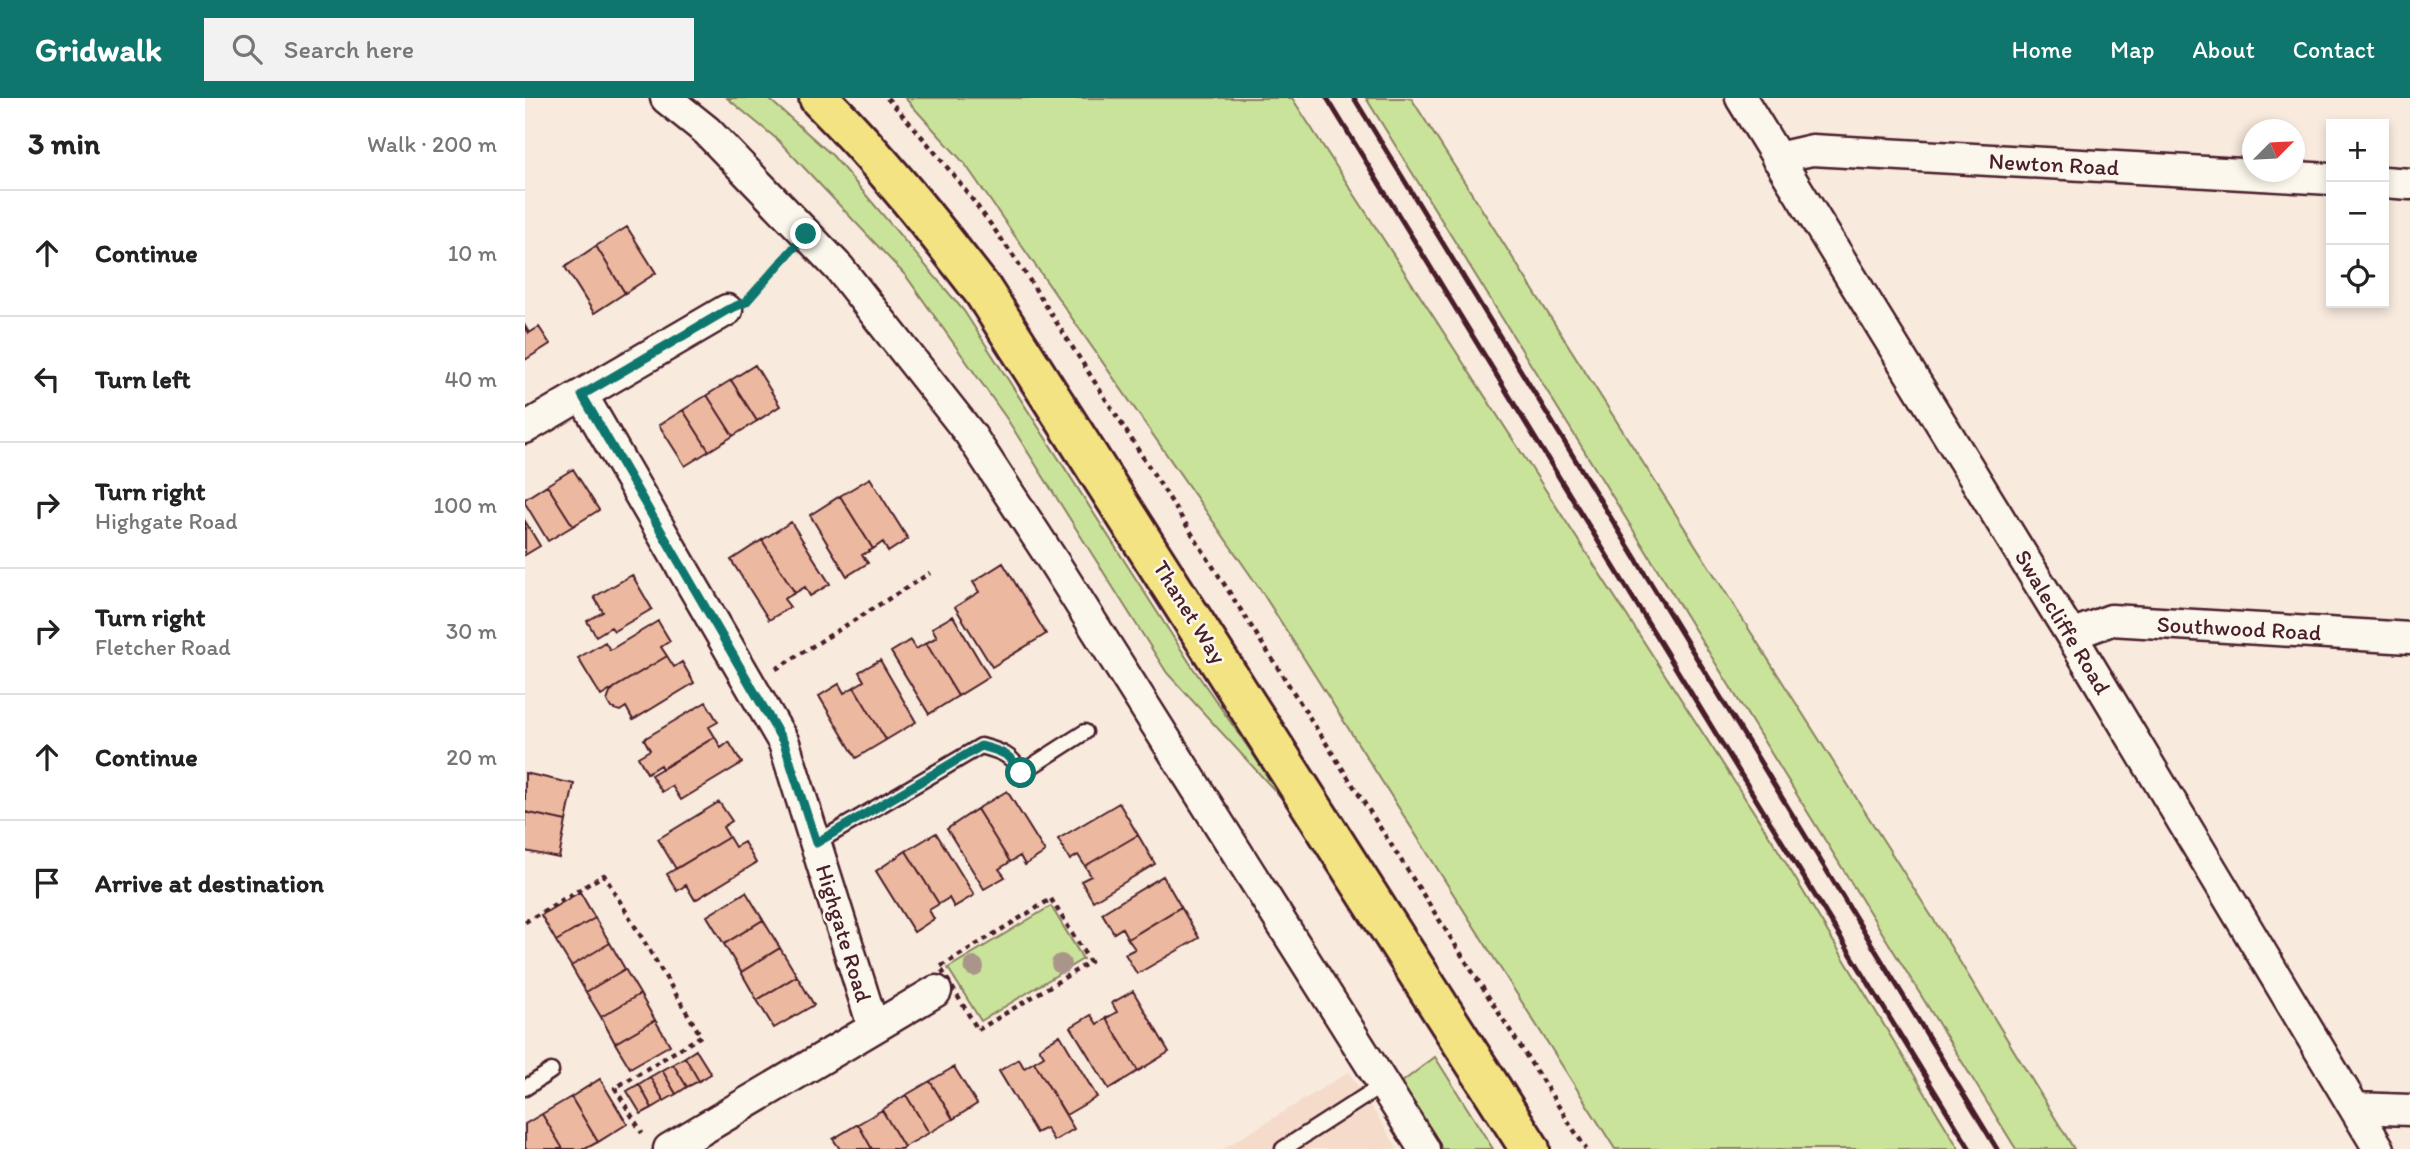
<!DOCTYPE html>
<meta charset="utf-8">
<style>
:root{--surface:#fff;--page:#f2f2f2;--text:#222;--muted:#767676;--line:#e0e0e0;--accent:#0f766e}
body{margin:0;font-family:Itim,sans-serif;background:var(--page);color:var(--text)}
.controls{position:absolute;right:21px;top:21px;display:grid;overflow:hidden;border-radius:0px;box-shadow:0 4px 10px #0003}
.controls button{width:63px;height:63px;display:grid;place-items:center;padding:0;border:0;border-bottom:2px solid var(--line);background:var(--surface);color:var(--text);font:35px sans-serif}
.compass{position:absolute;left:1717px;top:21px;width:63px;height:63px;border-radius:50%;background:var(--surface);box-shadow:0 4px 10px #0003;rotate:66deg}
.stop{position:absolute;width:21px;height:21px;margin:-16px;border:5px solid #0f766e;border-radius:50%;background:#fff}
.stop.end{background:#0f766e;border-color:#fff;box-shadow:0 2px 7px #0008}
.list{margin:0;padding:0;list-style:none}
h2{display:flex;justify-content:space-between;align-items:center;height:91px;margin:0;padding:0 28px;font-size:30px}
h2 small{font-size:23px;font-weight:400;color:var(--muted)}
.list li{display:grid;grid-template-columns:46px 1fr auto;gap:21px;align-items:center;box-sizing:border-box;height:126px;padding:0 28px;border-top:2px solid var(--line)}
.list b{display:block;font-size:26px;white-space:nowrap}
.list p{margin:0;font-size:23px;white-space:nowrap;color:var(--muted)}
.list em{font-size:23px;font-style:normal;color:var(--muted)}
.icon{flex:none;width:38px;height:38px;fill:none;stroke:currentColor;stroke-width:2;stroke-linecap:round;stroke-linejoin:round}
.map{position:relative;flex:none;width:1885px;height:1051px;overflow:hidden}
header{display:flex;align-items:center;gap:42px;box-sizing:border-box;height:98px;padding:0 35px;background:var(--accent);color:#fff}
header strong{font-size:33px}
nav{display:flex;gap:38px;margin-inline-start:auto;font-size:24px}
.search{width:490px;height:63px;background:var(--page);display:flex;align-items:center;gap:18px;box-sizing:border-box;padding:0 24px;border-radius:0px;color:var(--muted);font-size:26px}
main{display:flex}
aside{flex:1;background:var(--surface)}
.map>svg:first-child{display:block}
.built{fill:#f4dbca}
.green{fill:#cae39a;stroke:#8a8162;stroke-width:2}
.building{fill:#ecb89f;stroke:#4a1f2b;stroke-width:2}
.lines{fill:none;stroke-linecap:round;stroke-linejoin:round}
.service-casing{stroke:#4a1f2b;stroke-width:19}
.minor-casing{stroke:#4a1f2b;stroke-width:35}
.primary-casing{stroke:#4a1f2b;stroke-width:44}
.path{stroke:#4a1f2b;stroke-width:4.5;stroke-dasharray:5 5;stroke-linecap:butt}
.service{stroke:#fbf7ec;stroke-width:14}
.minor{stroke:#fbf7ec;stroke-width:30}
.primary{stroke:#f4e382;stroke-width:38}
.rail{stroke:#4a1f2b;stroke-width:5}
.tree{fill:#aa958a}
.route{stroke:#0f766e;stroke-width:9}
.labels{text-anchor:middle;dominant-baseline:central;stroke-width:5;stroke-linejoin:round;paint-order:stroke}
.street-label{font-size:23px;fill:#4a1f2b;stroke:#fbf7ec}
</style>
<header>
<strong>Gridwalk</strong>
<div class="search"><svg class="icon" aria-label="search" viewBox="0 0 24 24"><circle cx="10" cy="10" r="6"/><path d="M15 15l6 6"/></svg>Search here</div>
<nav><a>Home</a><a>Map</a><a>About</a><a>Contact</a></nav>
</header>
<main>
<aside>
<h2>3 min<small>Walk · 200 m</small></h2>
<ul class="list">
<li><svg class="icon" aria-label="ahead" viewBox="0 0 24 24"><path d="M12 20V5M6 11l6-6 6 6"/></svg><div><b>Continue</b></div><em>10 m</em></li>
<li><svg class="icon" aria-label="left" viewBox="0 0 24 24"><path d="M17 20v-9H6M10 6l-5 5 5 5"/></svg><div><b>Turn left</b></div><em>40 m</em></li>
<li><svg class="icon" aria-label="right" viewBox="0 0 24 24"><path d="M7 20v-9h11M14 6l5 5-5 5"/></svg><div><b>Turn right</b><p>Highgate Road</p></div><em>100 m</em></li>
<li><svg class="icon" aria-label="right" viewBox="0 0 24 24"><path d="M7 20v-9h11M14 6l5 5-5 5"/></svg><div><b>Turn right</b><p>Fletcher Road</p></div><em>30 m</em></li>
<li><svg class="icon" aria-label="ahead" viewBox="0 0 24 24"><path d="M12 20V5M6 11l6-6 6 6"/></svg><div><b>Continue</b></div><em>20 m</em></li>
<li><svg class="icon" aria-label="arrive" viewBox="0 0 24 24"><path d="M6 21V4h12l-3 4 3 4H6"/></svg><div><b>Arrive at destination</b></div></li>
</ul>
</aside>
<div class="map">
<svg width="1885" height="1051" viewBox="0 0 1885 1051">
<rect width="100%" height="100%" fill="#f8eadd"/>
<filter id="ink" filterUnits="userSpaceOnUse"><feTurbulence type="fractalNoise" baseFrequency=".0143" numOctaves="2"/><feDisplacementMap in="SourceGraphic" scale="14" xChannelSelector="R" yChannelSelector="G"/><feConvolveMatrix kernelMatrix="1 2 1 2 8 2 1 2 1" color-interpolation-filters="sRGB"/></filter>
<g filter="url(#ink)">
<path class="built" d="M824 974 873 1051H698Z"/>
<path class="green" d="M202 0H243L308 58 439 213 668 570 764 708 642 575 482 321 381 178 253 42Z
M380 0H767L1247 742 1434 1051H1090L735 491 440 66Z
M841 0H886L1421 841 1549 1051H1491Z
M526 808 558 861 456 923 423 870Z
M910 959 968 1051H906L868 991Z"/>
<path class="building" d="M102 129 131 175 100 195 71 148Z
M71 148 100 195 69 215 40 169Z
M0 228 4 235 14 229 25 246 0 262Z
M230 267 255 308 232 323 206 282Z
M206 282 232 323 208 338 182 297Z
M182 297 208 338 184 353 158 312Z
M158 312 184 353 160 368 134 327Z
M48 371 74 412 48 428 22 387Z
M345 380 383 441 363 454 358 444 348 451 315 398Z
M22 387 48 428 23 443 0 405V401Z
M315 398 348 451 337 457 343 465 322 478 285 417Z
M0 423 15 448 0 457Z
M266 424 305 486 285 498 280 489 270 495 237 442Z
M237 442 270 495 259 501 265 509 244 522 206 462Z
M478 465 521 536 467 569 430 509 454 494 448 484Z
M107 477 127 511 89 533 86 529 71 538 62 523 78 514 69 499Z
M428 518 464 579 433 598 401 545 412 539 407 530Z
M133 523 145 543 136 549 142 558 76 598 53 560 80 544 85 552Z
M386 542 391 551 401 545 433 598 404 616 366 554Z
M142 558 149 569 157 564 169 585 108 622 101 609 95 613 86 610 82 603 85 595 89 590Z
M355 562 391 624 361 642 329 589 339 583 334 574Z
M314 586 319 595 329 589 361 642 331 660 294 598Z
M181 604 193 624 184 629 190 639 137 671 135 667 122 675 113 659 125 652 119 641Z
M190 639 196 650 204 644 217 665 156 702 147 688 137 694 126 677Z
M0 675 49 686 41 723 0 714Z
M482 693 520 754 500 767 495 758 485 764 452 711Z
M194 704 207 723 198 729 204 739 151 771 133 741Z
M594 705 613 737 560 768 553 757 545 762 533 741Z
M452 711 485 764 474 771 480 779 459 791 422 731Z
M0 714 41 723 34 760 0 753Z
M411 735 449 797 429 809 424 800 414 806 381 753Z
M613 737 630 766 568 803 556 783 566 778 560 768Z
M204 739 210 749 219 744 231 765 170 802 161 787 152 793 142 776Z
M381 753 414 806 404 812 409 821 389 834 351 773Z
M638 778 656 809 603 841 597 830 589 835 577 815Z
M55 794 70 820 31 843 16 817Z
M221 794 238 822 199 846 182 818Z
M656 809 674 840 612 876 600 856 610 851 603 841Z
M70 820 85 845 46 868 31 843Z
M238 822 255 850 216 874 199 846Z
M85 845 100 871 61 894 46 868Z
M255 850 272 878 232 902 216 874Z
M100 871 115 896 76 919 61 894Z
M272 878 289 907 249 930 232 902Z
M608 893 644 954 613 973 581 920 592 914 587 905Z
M115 896 130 922 90 945 76 919Z
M566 917 572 926 581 920 613 973 584 991 546 929Z
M130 922 145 947 105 970 90 945Z
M535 937 572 999 541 1017 509 964 519 958 514 950Z
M171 952 186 976 174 983 160 959Z
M160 959 174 983 162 989 148 966Z
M494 961 499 970 509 964 549 1031 529 1043 521 1030 511 1035 474 973Z
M148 966 162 989 151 996 137 972Z
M429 969 452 1006 428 1021 405 983Z
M137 972 151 996 139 1003 125 979Z
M125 979 139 1003 127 1010 114 986Z
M75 981 102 1026 73 1044 46 999Z
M405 983 428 1021 404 1035 381 997Z
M114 986 127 1010 116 1016 102 993Z
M381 997 404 1035 379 1049 357 1012Z
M46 999 73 1044 60 1051H38L17 1016Z
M357 1012 379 1049 376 1051H347L333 1026Z
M17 1016 38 1051H0V1026Z
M333 1026 347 1051H315L308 1041Z"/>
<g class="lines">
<g class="service-casing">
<path id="service" d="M291 745 456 648C474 653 487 656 496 675L560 634
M0 990 26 973
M758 1051 859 986"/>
</g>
<g class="minor-casing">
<path id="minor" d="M141 0 182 33 315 171 445 336 530 466 899 1051
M1216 0 1546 537 1854 1051
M1252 60 1287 52 1806 81
M1859 84 1885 86
M57 297 259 645 348 928
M0 330 202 212
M1546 537 1586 522 1885 540
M1830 1010 1885 1012
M144 1051 411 893"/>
</g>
<g class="primary-casing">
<path id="primary" d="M294 0C354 60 406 126 458 193L1005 1051"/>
</g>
<path class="path" d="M362 0C412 53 456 111 498 172L1061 1051
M229 195 260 160
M251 571 405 475
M526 801 565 864 453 932 415 869Z
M0 824 79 777 176 938 90 990 117 1035"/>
<use href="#service" class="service"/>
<use href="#minor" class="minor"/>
<use href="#primary" class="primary"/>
<path class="rail" d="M802 0 1445 1051
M829 0 1472 1051"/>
</g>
<g class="tree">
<circle cx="536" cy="866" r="10"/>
<circle cx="449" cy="869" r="10"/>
</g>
</g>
<g class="lines" filter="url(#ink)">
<path class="route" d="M281 136 221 204 202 212 57 297 259 645 291 745 456 648C475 653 487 656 496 675"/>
</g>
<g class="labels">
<g class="street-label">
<text transform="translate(1529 66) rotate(3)">Newton Road</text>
<text transform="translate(665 514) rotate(58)">Thanet Way</text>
<text transform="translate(1538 524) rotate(59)">Swalecliffe Road</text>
<text transform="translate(1714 530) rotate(3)">Southwood Road</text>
<text transform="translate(319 835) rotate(73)">Highgate Road</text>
</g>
</g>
</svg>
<div class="controls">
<button>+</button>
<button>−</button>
<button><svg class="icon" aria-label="locate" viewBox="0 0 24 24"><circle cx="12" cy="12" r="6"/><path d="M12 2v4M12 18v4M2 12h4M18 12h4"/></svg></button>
</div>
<svg class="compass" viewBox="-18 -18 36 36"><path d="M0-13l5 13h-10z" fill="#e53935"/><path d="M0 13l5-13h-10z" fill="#767676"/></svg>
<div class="stop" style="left:496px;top:675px"></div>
<div class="stop end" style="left:281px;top:136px"></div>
</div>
</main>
